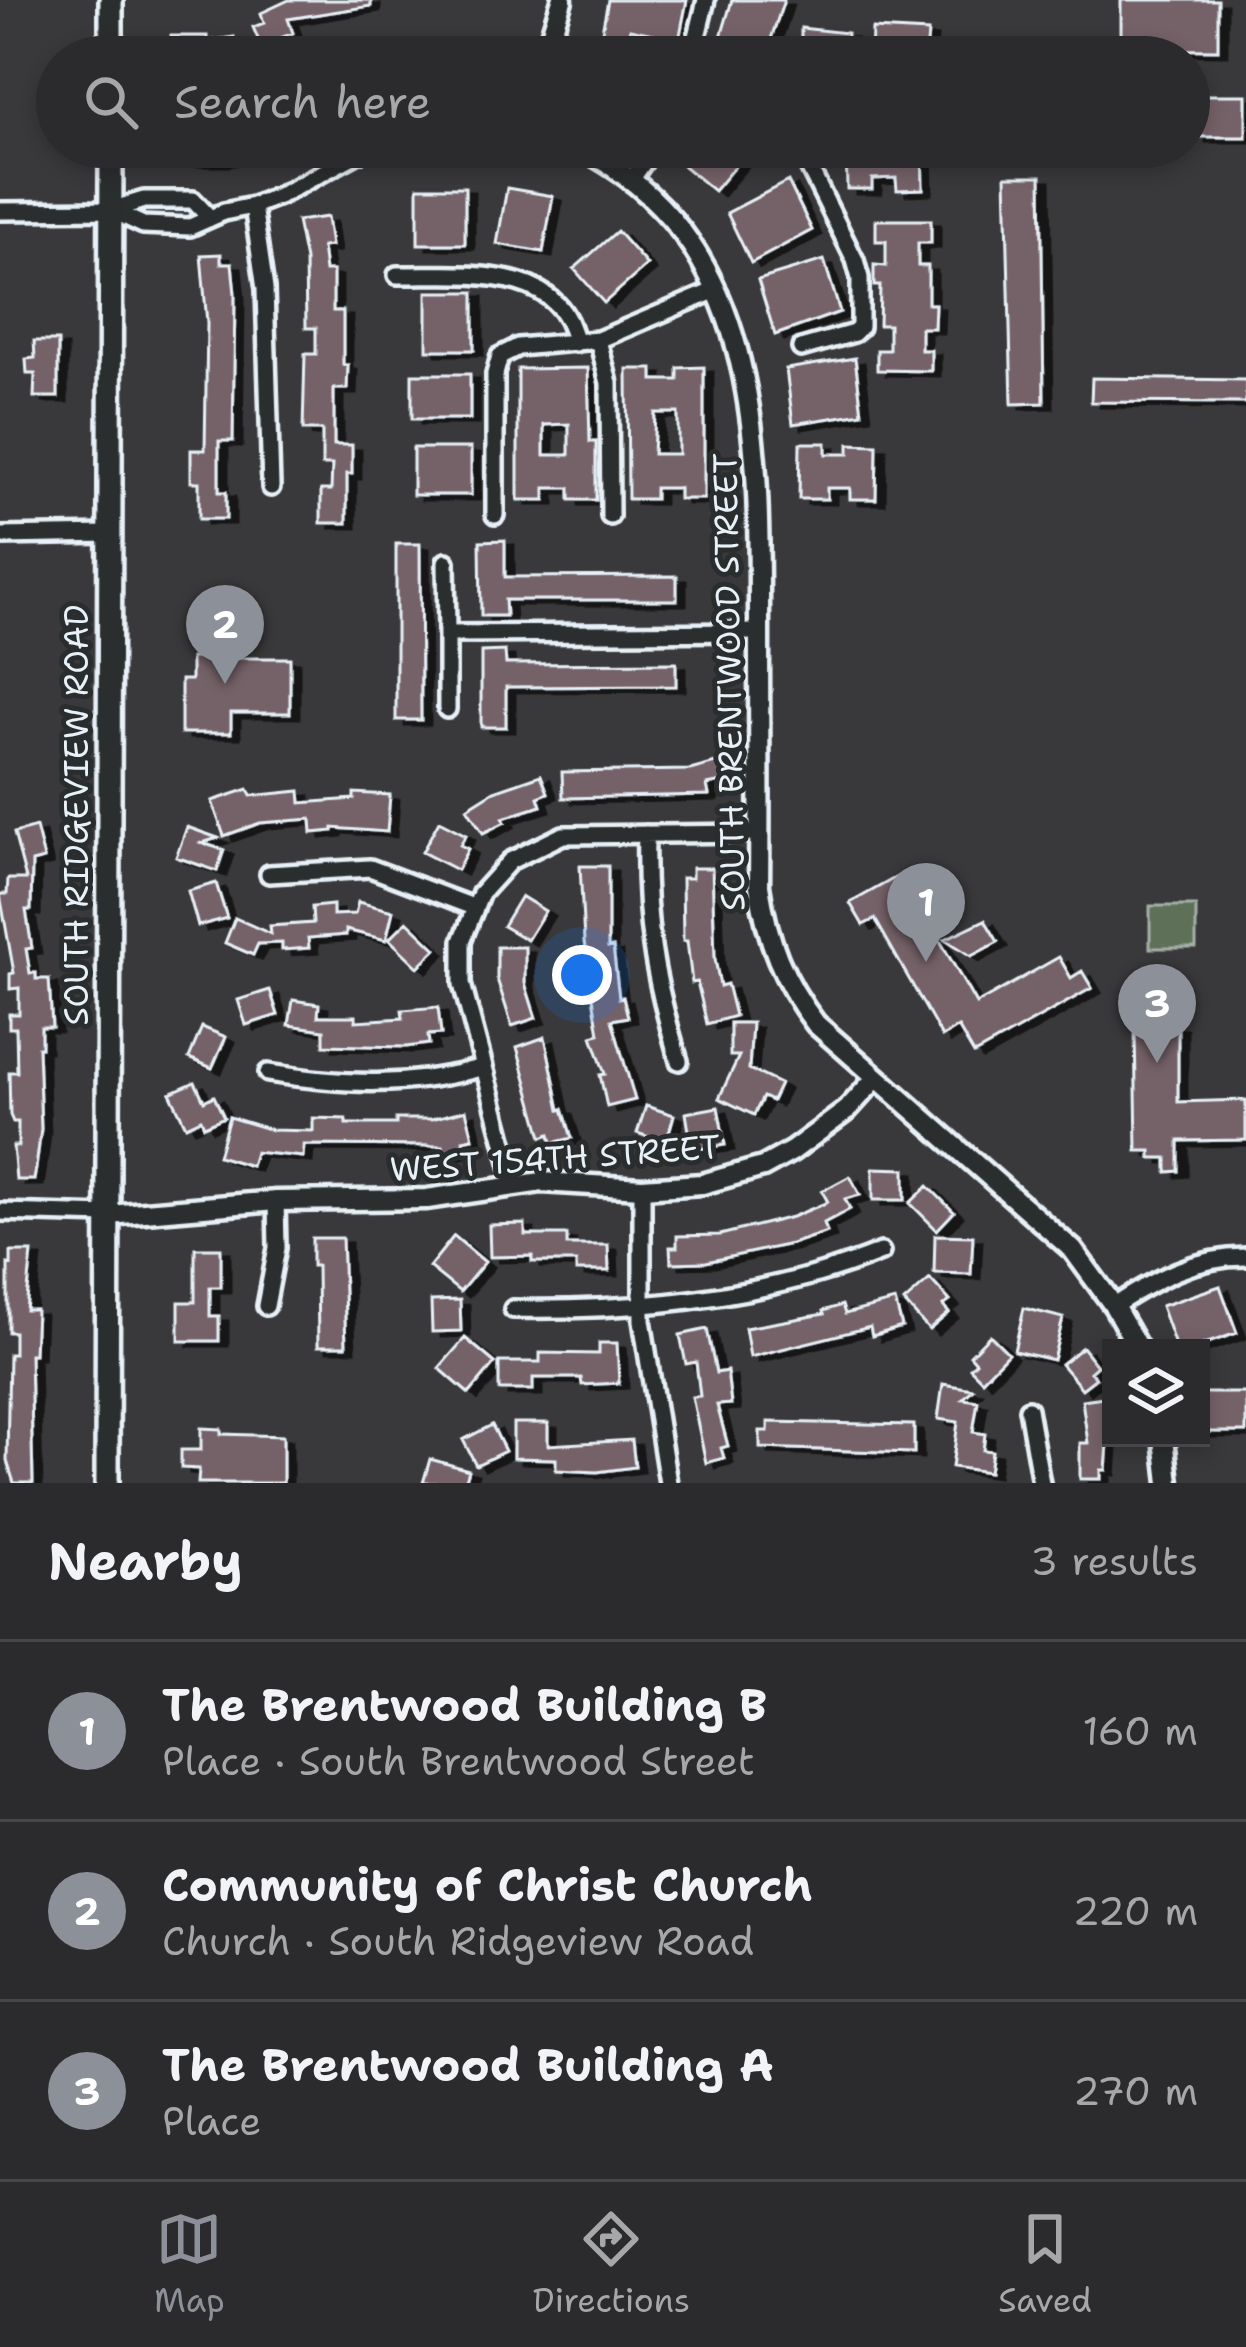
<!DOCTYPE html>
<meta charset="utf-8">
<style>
:root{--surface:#2b2a2c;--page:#373638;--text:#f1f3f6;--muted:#a6a7a9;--line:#474648;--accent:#8c9099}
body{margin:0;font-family:"Shantell Sans",sans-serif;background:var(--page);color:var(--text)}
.controls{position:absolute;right:36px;bottom:36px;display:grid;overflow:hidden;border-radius:0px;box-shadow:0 6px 18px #0003}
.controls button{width:108px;height:108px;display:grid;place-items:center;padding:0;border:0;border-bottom:3px solid var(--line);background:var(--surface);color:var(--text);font:60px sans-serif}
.you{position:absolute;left:582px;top:975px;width:42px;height:42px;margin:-30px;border:9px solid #fff;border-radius:50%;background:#1a73e8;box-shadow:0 0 0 18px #1a73e833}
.badge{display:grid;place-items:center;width:78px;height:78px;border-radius:50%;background:var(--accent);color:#fff;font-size:39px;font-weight:700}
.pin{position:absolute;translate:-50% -99px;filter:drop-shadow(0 3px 6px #0008)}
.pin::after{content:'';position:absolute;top:63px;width:42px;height:36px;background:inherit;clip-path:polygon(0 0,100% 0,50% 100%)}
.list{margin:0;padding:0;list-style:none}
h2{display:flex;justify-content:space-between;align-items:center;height:156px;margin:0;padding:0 48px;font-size:51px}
h2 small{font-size:39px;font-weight:400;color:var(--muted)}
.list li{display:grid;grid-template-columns:78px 1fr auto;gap:36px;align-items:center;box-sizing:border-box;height:180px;padding:0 48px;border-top:3px solid var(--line)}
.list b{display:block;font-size:45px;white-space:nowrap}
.list p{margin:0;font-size:39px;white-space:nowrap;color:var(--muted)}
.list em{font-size:39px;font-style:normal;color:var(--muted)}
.icon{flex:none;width:66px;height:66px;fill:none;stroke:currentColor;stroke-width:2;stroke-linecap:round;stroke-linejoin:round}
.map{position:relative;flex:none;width:1246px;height:1483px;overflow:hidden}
.search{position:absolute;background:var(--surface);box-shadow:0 6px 18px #0003;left:36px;right:36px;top:36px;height:132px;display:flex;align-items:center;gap:30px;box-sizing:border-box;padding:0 42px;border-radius:66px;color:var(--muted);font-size:45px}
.sheet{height:696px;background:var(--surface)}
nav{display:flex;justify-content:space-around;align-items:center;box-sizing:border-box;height:168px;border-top:3px solid var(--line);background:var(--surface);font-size:33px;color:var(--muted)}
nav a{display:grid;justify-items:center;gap:6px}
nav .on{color:var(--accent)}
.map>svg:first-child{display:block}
.green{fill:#5f7059;stroke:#a4b0a8;stroke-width:3}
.building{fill:#746268;stroke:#e8f1f8;stroke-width:3;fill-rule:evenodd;filter:url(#shadow)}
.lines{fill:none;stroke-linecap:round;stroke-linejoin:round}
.minor-casing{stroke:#e8f1f8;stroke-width:24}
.tertiary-casing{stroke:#e8f1f8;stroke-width:27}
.secondary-casing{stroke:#e8f1f8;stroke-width:30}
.minor{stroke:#2a2d2e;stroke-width:15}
.tertiary{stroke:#2a2d2e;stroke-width:18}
.secondary{stroke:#2a2d2e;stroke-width:21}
.labels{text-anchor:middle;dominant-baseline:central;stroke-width:10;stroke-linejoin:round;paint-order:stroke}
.street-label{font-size:33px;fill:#e8f1f8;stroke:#2a2d2e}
</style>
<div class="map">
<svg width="1246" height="1483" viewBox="0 0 1246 1483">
<defs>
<filter id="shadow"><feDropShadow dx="9" dy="5" stdDeviation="0" flood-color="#0009"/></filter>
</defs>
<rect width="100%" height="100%" fill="#39383a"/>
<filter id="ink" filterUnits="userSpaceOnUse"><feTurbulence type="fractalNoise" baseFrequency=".00833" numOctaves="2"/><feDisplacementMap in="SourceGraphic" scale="24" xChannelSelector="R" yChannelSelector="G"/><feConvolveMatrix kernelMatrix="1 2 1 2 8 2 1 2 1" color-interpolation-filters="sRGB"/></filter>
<g filter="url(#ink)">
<path class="green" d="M1150 906H1196V948H1150Z"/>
<path class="building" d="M289 0H371V6L288 19 293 33 261 46 253 27 264 23 261 13Z
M608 0H687L677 50 651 45 653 34 630 29 621 57H597Z
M732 0H784L765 57H715Z
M1121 0H1218V50L1121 49Z
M801 28 847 33 845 57H801Z
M872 29 928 32 926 57 871 55Z
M171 36H207V41L234 37 236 48 252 45 254 57H171Z
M1197 95H1246V137H1197Z
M172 147H265L266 153 219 161H172Z
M682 147H751L714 191 673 157Z
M846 147H922L923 189 897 190 896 178 872 179V189H847Z
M1006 176H1041L1044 403 1012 404Z
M788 181 812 230 751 263 727 213Z
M418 187H465V244H418Z
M507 188 553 196 543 252 497 244Z
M327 217 331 246 322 247 325 271H333V311H343V365H348L347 389H334V445H352V474H347V523H321V490H331L332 465H322V430H303L305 354H316V328H306L305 260 297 221Z
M876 220H931V243H918V266H928V304H935L934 328H921V350H931V371L877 370V350H889V325H879L880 286H874V265L886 266V241H876Z
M617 231 647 265 604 303 574 269Z
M221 254V263H232L235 294 233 441H219V492H226V519H199V482H191V450H205L207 323 201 255Z
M824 260 840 312 775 335 758 280Z
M427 292H474V350H427Z
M34 341H58V397H34L35 374H27L26 359 35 358Z
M855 358 862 413 793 424 786 369Z
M704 367V499H679V488H655V499H628L627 369H653V380H678V368ZM655 413H678V454H653Z
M588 368 590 442H596V500H570V488H545V500H518V369ZM569 424V455H544V425Z
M412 374H470V419H412Z
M1092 378 1246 380V403L1091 402Z
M800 443H826V454H849V444L877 445 876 499H850V488H827V499H799Z
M413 448H471V495H413Z
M505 540V577L677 576V600H505L506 616H481L480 541Z
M396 544H420L421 720H396Z
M505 651 506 664 676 663V686L506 687V727H481V652Z
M191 658H290V713H231V733H181V680H191Z
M719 762 723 782 707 785 709 795 563 798 562 772 690 770Z
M541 775 548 793 538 797 541 806 503 818 505 822 483 833 467 808 494 791Z
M248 789 251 796 300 791 301 803 354 799V793L390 795 387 832 333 828V831L312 833 311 819 260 823 224 836 212 801Z
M439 821 466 835 460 845 468 849 457 870 422 852Z
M36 827 44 859 32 862 31 910H26L32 948 26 949 30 973H36V979H49L52 1027H41V1047H38L41 1129 36 1168 34 1180H16L13 1146H18V1122H13L10 1115 9 1072H17L16 1028H9V1014H19V988L10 989V974L14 973 0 894H7L8 879H26L14 833Z
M187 827 218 838 202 843 224 850 217 871 176 857Z
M580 866H608V948L613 947 619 998 623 997 628 1017 612 1020 635 1100 607 1107 600 1075 605 1074 592 1036 599 1034 584 942Z
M692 868H712L715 959 720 986 727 984 735 1016 707 1024 697 982 692 983 687 941H683L682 878H692Z
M902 874 976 1004 1059 957 1071 978 1082 971 1092 988 974 1054 958 1027 942 1037 875 919 863 925 850 903Z
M216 883 227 918 198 926 188 891Z
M521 896 545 911 527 940 503 926Z
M358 902 393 911 386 940 346 930V935L308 938 309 948 282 950V943L258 944 253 955 225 943 235 918 271 934 270 926 313 923 312 907 333 905V915L355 914Z
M985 920 998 942 971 956 945 939Z
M407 921 436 949 418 967 389 939Z
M497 947H525V983L536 1018 512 1026 497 979Z
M270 990 278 1015 246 1025 238 1000Z
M293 1000 319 1004 318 1016H356V1021L403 1018 402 1010 438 1007 441 1034 428 1035 429 1044 406 1047 324 1045V1030L289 1025Z
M730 1023H752L749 1069 780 1084 772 1101 763 1097 754 1115 719 1098 739 1056H730Z
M1178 1025V1102L1246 1100V1140L1179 1141V1171L1167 1172V1158H1151V1151H1137L1135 1026Z
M202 1027 226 1037 212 1068 189 1058Z
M545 1037 560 1110 563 1109 572 1138 552 1143 550 1134 542 1137 517 1047Z
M195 1082 204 1101 214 1096 224 1117 204 1126 201 1119 186 1126 170 1093Z
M646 1106 674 1115 666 1143 637 1133Z
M718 1107 725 1145 692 1150 686 1113Z
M466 1110 473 1138 463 1140 465 1150 445 1155 443 1146 304 1145 303 1157 255 1152 251 1166 218 1156 229 1117 272 1130 313 1131V1118L346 1119V1124H396V1119H431Z
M873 1168 905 1169V1200H873Z
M850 1176 860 1195 845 1199 850 1209 824 1223 827 1232 791 1244 706 1262 671 1263 670 1247H677V1236L720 1235 792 1217 828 1202 822 1191Z
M928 1186 954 1212 937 1230 910 1203Z
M525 1224V1235H567V1245H608L609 1271H576V1262H532V1256L490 1257 489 1225Z
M935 1235 973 1236 971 1274 934 1273Z
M454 1236 485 1262 460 1292 429 1267Z
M312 1238H342L346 1346H318L317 1266H312Z
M195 1248H221V1287H210V1316H219V1341H179V1302H195Z
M11 1252H32L26 1310H36L34 1354H30L33 1483H14L7 1461 9 1354H14V1332H8V1264L11 1265Z
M930 1279 950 1301 943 1306 949 1313 929 1330 904 1302Z
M1220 1286 1237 1333 1193 1348H1176L1161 1306Z
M460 1300 461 1331 432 1332 431 1301Z
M895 1301 902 1327 872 1336 870 1327 750 1357 745 1328 824 1314 823 1311 842 1305 845 1314Z
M1024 1308 1063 1318 1053 1360 1014 1351Z
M707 1329 716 1373 727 1371 731 1404 717 1405 728 1446 721 1448 724 1458 706 1463 692 1397 700 1396 696 1362 686 1364 680 1335Z
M990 1335 1008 1353 982 1380 970 1368 976 1362 970 1355Z
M465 1338 495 1363 469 1394 439 1368Z
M599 1343H617L619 1383 582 1385 581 1378H533V1390H499V1362H540V1353L599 1354Z
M1082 1347 1097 1366 1090 1372 1096 1378 1082 1389 1061 1364Z
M943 1384 973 1389 963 1399 978 1401 973 1432 985 1434 983 1450 992 1451 989 1472 952 1467 958 1422 938 1419Z
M1201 1393H1246V1432H1201Z
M1104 1397 1109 1430 1106 1470H1101V1479H1080V1443H1088L1082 1400Z
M768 1422 914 1425V1453L760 1448V1431H768Z
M513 1423H548V1445L632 1440 635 1467 597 1472 556 1470V1459L513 1458Z
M492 1425 505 1451 476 1465 463 1440Z
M201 1428 221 1429V1434L283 1436V1483H198L199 1469 181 1468V1450H201Z
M430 1459 469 1470 465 1483H423Z"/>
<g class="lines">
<g class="minor-casing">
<path id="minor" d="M692 57 706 0
M799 147 855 260 860 278V327L854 333 801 348
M632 179 654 147
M253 206 265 289 271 487
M0 211 111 210
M210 218 193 200H144L111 210 143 225 190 227 224 212 253 206 281 195 370 147
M397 275C459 276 562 262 575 343
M598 340 609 383 610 516
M495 515V374L500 356 518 347 598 340 716 290
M0 536 110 534
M446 562 447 634
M447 709V634L759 632
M646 834C644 921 654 978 679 1061
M269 874 370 868 473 907
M268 1073C343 1085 410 1088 484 1067
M515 1184 462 984V941L481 893 510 861 563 835 759 833
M642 1188V1320L668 1483
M0 1212 109 1215
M266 1306 277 1248 276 1201
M1114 1306C1156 1279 1195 1257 1246 1257
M513 1309C636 1311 765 1299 881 1252
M1028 1409 1041 1483"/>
</g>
<g class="tertiary-casing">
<path id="tertiary" d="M544 57 562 0
M578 147C765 239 759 451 759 630 759 716 760 801 759 886 767 940 783 981 816 1024L1073 1250 1114 1306 1138 1348
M109 1215 276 1201 427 1199 542 1182 642 1188 702 1184 763 1167 792 1151 846 1111 876 1078
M1164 1438 1169 1483"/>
</g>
<g class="secondary-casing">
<path id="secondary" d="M111 57V0
M107 1483 111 147"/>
</g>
<use href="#minor" class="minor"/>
<use href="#tertiary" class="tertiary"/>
<use href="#secondary" class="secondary"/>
</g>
</g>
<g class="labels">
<g class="street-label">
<text transform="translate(729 682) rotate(-91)">SOUTH BRENTWOOD STREET</text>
<text transform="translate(76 815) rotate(-90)">SOUTH RIDGEVIEW ROAD</text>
<text transform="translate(555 1158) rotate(-4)">WEST 154TH STREET</text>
</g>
</g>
</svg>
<div class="controls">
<button><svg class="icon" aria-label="layers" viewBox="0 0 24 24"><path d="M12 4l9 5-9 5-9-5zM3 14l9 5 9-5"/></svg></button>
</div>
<div class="you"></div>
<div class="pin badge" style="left:926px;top:962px">1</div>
<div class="pin badge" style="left:225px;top:684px">2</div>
<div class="pin badge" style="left:1157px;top:1063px">3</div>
<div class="search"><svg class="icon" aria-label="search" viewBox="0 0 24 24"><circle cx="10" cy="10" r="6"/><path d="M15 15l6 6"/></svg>Search here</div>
</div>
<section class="sheet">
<h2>Nearby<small>3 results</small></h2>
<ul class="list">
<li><span class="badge">1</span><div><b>The Brentwood Building B</b><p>Place · South Brentwood Street</p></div><em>160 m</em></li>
<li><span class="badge">2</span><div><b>Community of Christ Church</b><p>Church · South Ridgeview Road</p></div><em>220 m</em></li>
<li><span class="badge">3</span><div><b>The Brentwood Building A</b><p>Place</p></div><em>270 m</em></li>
</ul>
</section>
<nav>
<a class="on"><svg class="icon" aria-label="map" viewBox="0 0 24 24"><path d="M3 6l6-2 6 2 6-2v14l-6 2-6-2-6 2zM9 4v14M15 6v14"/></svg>Map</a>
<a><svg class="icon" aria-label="directions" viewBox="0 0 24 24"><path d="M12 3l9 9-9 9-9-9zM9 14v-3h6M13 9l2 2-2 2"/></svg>Directions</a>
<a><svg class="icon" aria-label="saved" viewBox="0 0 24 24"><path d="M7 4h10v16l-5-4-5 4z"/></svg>Saved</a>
</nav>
